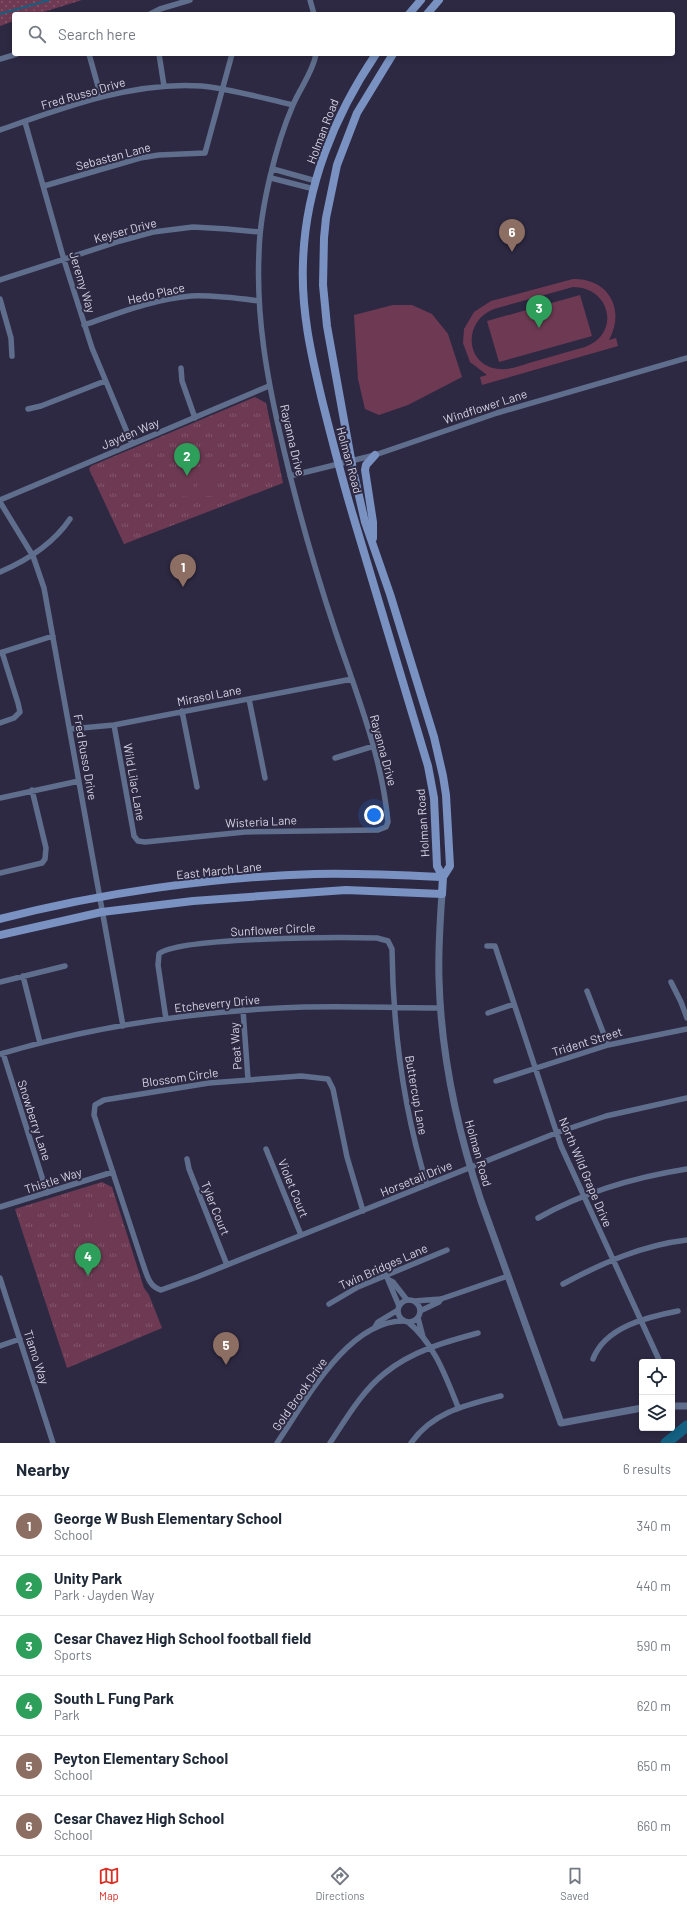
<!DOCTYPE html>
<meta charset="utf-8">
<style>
:root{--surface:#fff;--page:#f2f2f3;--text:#1f2937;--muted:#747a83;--line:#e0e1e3;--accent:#d93025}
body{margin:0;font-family:Barlow,sans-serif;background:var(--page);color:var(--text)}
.controls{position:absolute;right:12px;bottom:12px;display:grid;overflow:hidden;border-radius:4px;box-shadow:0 2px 6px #0003}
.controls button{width:36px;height:36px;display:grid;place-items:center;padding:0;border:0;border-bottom:1px solid var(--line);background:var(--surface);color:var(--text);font:20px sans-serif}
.you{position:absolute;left:374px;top:815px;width:14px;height:14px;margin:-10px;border:3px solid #fff;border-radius:50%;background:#1a73e8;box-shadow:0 0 0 6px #1a73e833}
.badge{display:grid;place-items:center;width:26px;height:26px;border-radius:50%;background:var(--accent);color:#fff;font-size:13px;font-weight:700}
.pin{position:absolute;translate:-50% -33px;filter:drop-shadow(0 1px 2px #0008)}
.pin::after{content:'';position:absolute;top:21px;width:14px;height:12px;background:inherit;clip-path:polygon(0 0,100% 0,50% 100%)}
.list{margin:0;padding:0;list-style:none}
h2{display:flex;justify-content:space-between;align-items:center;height:52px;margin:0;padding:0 16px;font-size:17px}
h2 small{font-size:13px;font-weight:400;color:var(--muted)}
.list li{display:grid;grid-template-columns:26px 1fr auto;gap:12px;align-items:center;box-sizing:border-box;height:60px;padding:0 16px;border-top:1px solid var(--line)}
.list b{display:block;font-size:15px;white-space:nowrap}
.list p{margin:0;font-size:13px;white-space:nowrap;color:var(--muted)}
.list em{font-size:13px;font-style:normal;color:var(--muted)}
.icon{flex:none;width:22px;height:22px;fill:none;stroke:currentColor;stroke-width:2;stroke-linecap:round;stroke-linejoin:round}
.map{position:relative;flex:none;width:687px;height:1443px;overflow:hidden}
.search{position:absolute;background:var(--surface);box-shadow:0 2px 6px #0003;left:12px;right:12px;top:12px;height:44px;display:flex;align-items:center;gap:10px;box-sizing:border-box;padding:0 14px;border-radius:4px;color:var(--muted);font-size:15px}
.sheet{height:412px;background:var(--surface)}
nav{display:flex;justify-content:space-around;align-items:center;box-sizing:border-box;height:56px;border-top:1px solid var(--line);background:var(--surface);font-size:11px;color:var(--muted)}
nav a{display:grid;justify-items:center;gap:2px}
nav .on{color:var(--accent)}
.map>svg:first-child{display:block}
.grass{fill:url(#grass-dots)}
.park{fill:url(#park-tufts)}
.pitch{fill:#6e3a53;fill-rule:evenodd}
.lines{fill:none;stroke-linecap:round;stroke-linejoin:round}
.stream{stroke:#136082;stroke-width:2}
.river{stroke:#136082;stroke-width:11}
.minor{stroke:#5f6e8c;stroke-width:5.5}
.tertiary{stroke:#5f6e8c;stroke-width:7}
.secondary{stroke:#7992c1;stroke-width:8}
.labels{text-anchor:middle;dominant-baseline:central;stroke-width:4;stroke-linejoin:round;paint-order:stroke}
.street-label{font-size:12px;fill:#d5d3e4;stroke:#2e2943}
</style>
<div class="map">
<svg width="687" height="1443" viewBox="0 0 687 1443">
<defs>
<pattern id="grass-dots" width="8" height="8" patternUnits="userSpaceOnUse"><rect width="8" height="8" fill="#6e3a53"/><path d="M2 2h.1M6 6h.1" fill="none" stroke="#82566c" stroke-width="1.8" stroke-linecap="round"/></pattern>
<pattern id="park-tufts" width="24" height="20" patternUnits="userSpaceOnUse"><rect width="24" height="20" fill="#6e3a53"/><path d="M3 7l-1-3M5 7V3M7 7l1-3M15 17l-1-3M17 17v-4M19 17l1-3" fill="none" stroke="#82566c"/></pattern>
</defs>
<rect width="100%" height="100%" fill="#2e2943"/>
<path class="grass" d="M0 0H82L37 14H14V21L0 26Z"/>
<path class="park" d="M255 397 266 403 283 483 124 544 89 469 91 466Z
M102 1182 112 1187 144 1288 149 1295 162 1328 67 1368 15 1209Z"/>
<path class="pitch" d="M573 279C608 278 626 309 609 340L616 338 618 346 482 385 480 377 487 375 470 362 463 343 464 329 474 312 491 301ZM573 287C611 287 621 334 585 347 566 352 548 358 529 363 520 366 509 370 499 369 465 366 462 321 494 309Z
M580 295 592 336 499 362 487 321Z
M393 305H412L432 314 448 334 462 377 408 405 379 415 365 409 358 379 354 315Z
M179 464 193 465 192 497 177 496Z
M198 470 215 471 214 496H197Z
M75 1211 89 1214 86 1226 72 1223Z
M93 1221 108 1224 105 1236 91 1233Z"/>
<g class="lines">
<path class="stream" d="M0 14 49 0"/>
<path class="river" d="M666 1443 687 1426"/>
<path class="minor" d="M310 0 314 14
M150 14 160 9 190 0
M89 54 101 97
M159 54 164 86
M0 59 17 54
M25 122 64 260 92 348 132 444
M0 130C62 108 134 81 201 86 232 89 262 98 293 105
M273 169 316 181
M271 178 314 189
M44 186 140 158 159 155 205 153 232 54
M0 280 120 241 153 232 193 227 227 229 260 232
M0 299 11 338 12 356
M84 325C119 313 154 299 191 296 214 295 236 298 259 301
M181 368 182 381 195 418
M28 409 41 406 105 381
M290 476 375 455 497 413 687 358
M0 500 269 386
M0 502 33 556 44 588 123 1026
M0 572C28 560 53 544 70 519
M0 653 53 636
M249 699 265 778
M182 711 197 787
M0 723 14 718 20 712 18 703 2 652
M114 725 133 830 134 836 138 841 145 842 245 832 378 830 386 827 388 822C382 757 357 695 336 633 315 570 297 507 282 442 267 379 256 317 259 252 260 209 276 144 293 105 300 88 313 72 316 54
M70 729 114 725 352 679
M335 758 374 746
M0 798 79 781
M0 873 42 863 45 859 46 848 32 790
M487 946H495L561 1146 660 1362
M23 976 40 1043
M0 982 65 966
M671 982 681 1002 687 1018
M587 991 608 1045
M243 1010 248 1079
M488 1013 514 1004
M166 1019 158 965 159 954C177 937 344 937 377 938L388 941 392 949C393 1030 403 1108 427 1185
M3 1053 47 1193
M0 1054C91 1027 186 1013 280 1008 333 1005 387 1008 440 1008
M496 1081 608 1045 687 1029
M266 1149 301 1235
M187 1159 189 1169 227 1265
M0 1207 113 1172
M363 1211 347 1157 333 1089 328 1079 301 1076 209 1083 104 1100 95 1105 94 1115 143 1264C147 1275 149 1287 161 1290L197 1277 556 1133 606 1116 687 1098
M538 1218C584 1192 636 1177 687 1169
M386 1275 399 1306
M0 1278 53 1443
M389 1280 393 1282 407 1300
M563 1284C602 1263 643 1245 687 1240
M398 1311a11 11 0 1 1 22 0a11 11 0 1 1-22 0Z
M414 1301 441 1299 508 1276
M329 1304 358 1287 447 1250
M420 1311 439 1302 441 1299
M418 1318 423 1337
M408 1322C434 1343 446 1377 458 1407
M375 1327 378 1322 398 1310
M0 1346 20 1339
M593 1359C605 1327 647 1317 678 1311
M277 1443C305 1402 347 1321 403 1321
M330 1443C346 1419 362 1391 385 1373 412 1351 445 1342 478 1333
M411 1443C433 1412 466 1405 501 1396"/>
<path class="tertiary" d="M442 894C440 922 438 950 439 979 441 1055 457 1129 481 1201L561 1423 642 1408
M672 1406H687"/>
<path class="secondary" d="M409 14 421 0
M427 14 439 0
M376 54C334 116 305 188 303 263 301 310 311 354 322 400 332 440 342 479 354 519 379 601 403 684 428 766L434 798 437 866 443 877
M373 538V522L365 470 366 465 375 455
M0 919C100 893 212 877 315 874 358 873 400 875 443 877
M0 935 102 912 193 901 346 890 442 894 443 877 450 866 446 795 443 776 434 737 390 594 365 522 353 470 327 326 323 285 324 238 326 218 337 165 357 113 393 54"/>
</g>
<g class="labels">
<g class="street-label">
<text transform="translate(83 93) rotate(-16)">Fred Russo Drive</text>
<text transform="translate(322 131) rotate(-69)">Holman Road</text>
<text transform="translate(113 156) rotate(-15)">Sebastan Lane</text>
<text transform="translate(125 230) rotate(-15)">Keyser Drive</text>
<text transform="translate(83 282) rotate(73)">Jeremy Way</text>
<text transform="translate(156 293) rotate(-13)">Hedo Place</text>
<text transform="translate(485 406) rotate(-18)">Windflower Lane</text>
<text transform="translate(130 433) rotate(-23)">Jayden Way</text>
<text transform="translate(293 440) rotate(77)">Rayanna Drive</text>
<text transform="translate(350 460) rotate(75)">Holman Road</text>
<text transform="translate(209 695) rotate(-11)">Mirasol Lane</text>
<text transform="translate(384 750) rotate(75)">Rayanna Drive</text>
<text transform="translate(86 757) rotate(80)">Fred Russo Drive</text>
<text transform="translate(135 782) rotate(80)">Wild Lilac Lane</text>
<text transform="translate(261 821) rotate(-3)">Wisteria Lane</text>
<text transform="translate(422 823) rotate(-94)">Holman Road</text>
<text transform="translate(219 870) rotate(-6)">East March Lane</text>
<text transform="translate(273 929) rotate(-3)">Sunflower Circle</text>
<text transform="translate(217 1003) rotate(-6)">Etcheverry Drive</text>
<text transform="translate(587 1041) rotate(-17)">Trident Street</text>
<text transform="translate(235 1046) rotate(-94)">Peat Way</text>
<text transform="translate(180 1077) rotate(-8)">Blossom Circle</text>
<text transform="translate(417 1095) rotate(80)">Buttercup Lane</text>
<text transform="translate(35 1120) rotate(72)">Snowberry Lane</text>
<text transform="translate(479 1153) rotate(74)">Holman Road</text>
<text transform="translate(586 1172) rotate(67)">North Wild Grape Drive</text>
<text transform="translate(416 1178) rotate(-22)">Horsetail Drive</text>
<text transform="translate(53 1180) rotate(-18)">Thistle Way</text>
<text transform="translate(294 1188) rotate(68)">Violet Court</text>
<text transform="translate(216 1208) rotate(68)">Tyler Court</text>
<text transform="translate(383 1266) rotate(-24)">Twin Bridges Lane</text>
<text transform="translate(37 1357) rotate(72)">Tiamo Way</text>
<text transform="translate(299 1394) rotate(-55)">Gold Brook Drive</text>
</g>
</g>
</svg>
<div class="controls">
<button><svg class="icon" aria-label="locate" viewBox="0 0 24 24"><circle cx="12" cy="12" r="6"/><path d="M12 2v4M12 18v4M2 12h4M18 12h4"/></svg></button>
<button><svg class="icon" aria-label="layers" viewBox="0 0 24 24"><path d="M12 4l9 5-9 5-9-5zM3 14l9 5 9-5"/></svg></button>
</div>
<div class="you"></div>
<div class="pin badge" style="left:183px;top:587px;background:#8d6e63">1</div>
<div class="pin badge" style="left:187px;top:476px;background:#2e9e5b">2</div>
<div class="pin badge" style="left:539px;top:328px;background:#2e9e5b">3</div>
<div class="pin badge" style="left:88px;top:1276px;background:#2e9e5b">4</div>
<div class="pin badge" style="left:226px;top:1365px;background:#8d6e63">5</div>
<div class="pin badge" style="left:512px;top:252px;background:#8d6e63">6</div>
<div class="search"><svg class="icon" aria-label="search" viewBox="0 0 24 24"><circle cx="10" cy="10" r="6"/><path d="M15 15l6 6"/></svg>Search here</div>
</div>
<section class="sheet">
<h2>Nearby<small>6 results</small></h2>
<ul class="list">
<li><span class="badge" style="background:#8d6e63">1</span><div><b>George W Bush Elementary School</b><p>School</p></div><em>340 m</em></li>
<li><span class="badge" style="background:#2e9e5b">2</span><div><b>Unity Park</b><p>Park · Jayden Way</p></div><em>440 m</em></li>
<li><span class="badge" style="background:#2e9e5b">3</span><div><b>Cesar Chavez High School football field</b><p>Sports</p></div><em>590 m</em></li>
<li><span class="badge" style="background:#2e9e5b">4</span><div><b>South L Fung Park</b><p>Park</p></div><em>620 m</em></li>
<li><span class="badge" style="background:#8d6e63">5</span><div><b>Peyton Elementary School</b><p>School</p></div><em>650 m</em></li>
<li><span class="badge" style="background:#8d6e63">6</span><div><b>Cesar Chavez High School</b><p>School</p></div><em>660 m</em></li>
</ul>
</section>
<nav>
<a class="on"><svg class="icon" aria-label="map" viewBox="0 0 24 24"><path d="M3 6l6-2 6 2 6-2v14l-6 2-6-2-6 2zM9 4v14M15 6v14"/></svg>Map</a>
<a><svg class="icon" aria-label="directions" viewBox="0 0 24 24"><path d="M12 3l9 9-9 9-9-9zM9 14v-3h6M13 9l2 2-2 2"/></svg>Directions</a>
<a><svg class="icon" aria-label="saved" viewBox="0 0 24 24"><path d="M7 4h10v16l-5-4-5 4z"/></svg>Saved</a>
</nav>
